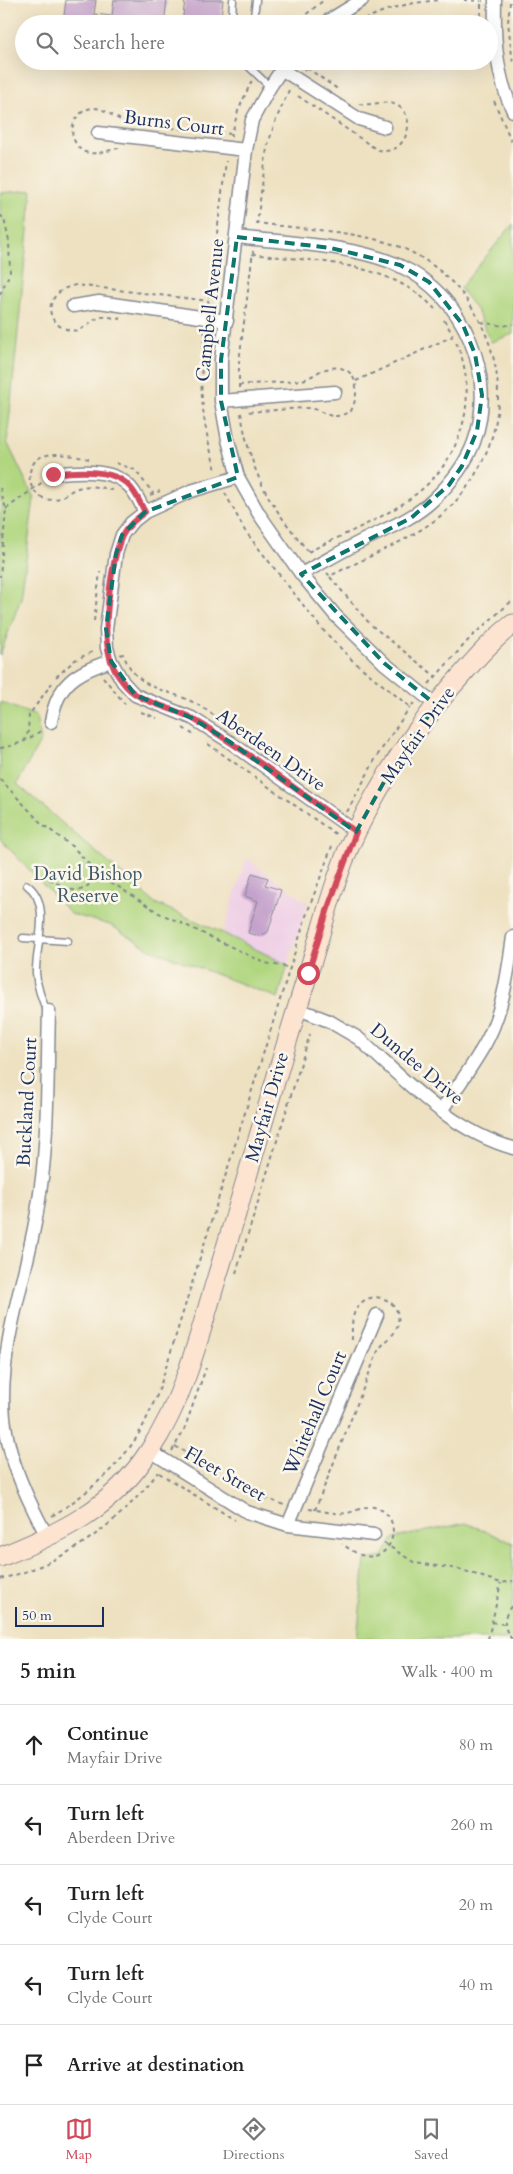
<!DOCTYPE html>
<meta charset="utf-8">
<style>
:root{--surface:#fff;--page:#f2f2f2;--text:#222;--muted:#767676;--line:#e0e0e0;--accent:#d1495b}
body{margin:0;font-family:Cardo,serif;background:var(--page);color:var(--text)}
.scale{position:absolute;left:15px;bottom:12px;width:89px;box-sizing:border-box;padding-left:5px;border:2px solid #1b2f5e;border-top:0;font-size:14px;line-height:18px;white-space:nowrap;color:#1b2f5e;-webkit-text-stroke:4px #fbf7ec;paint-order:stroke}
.stop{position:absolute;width:15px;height:15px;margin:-11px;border:4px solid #d1495b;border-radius:50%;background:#fff}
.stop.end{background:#d1495b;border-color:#fff;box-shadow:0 1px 5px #0008}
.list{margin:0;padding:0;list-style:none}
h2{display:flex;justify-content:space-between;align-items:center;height:65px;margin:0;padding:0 20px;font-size:21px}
h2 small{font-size:16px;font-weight:400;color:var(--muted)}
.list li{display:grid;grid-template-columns:32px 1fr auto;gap:15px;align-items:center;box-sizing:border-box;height:80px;padding:0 20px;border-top:1px solid var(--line)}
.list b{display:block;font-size:19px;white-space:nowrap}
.list p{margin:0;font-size:16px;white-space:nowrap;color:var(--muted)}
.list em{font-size:16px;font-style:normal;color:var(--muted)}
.icon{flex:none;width:28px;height:28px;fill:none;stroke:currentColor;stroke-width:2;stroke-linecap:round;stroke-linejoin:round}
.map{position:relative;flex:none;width:513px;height:1639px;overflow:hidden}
.search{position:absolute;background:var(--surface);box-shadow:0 5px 20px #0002;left:15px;right:15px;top:15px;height:55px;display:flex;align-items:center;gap:12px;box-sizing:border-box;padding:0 18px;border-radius:28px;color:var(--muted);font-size:19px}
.sheet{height:465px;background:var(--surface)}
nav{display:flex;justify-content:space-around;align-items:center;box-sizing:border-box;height:70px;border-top:1px solid var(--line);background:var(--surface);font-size:14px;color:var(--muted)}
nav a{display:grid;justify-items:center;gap:2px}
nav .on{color:var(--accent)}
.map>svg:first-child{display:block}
.built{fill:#efd0e6}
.green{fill:#b0d67f;stroke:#66826e}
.building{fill:#c5a2cc}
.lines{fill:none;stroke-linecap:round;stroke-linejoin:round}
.lane-casing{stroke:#848890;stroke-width:9}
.street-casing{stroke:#848890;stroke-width:15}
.secondary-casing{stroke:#848890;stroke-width:21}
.path{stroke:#848890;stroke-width:2;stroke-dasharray:4 4;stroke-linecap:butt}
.lane{stroke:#fff;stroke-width:6}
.street{stroke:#fff;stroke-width:12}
.secondary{stroke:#fde4d1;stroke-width:19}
.route{stroke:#d1495b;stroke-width:6}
.marked{fill:none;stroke:#0f766e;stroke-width:4;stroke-dasharray:10 6;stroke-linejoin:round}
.labels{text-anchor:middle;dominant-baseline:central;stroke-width:5;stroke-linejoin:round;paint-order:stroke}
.street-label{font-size:19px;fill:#1b2f5e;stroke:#fbf7ec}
.park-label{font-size:19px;fill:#405966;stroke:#fbf7ec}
</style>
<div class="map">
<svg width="513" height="1639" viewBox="0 0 513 1639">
<rect width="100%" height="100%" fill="#fbf7ec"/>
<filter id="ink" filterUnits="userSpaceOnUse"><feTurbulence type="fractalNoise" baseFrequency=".02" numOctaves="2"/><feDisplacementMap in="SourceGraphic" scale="10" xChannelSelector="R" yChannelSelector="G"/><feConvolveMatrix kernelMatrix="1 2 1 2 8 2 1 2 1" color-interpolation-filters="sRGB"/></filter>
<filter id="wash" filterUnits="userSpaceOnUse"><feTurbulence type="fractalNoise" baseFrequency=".0096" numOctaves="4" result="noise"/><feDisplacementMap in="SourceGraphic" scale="20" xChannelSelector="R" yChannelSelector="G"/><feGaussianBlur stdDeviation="1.12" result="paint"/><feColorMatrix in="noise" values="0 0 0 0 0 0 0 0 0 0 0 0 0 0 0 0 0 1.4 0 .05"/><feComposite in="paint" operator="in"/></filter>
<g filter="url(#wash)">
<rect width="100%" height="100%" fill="#eee1c1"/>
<path class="built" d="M246 858 308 903 288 965 223 933Z"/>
<path class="green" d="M32 190 7 442 34 498 21 598 0 655V193Z
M513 224V334L491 342 477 311 460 288Z
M0 702 36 716 41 740 17 784 155 903 223 933 288 965 278 998 150 949 110 925 71 914 0 839Z
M466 1523 513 1543V1639H357L365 1560 382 1557 394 1538Z"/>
<g id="blocks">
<path class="building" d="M66 0H96L94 14 112 16 114 0H167L164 24H63Z
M185 0H223L220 24H182Z
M252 873 268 878 265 885 281 890 268 932 260 936 248 933 258 901 245 896Z"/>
</g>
</g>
<g filter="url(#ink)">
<use href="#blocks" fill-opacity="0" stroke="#848890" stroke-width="1"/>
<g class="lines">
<g class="lane-casing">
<path id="lane" d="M233 0 232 17 237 24
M253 24 256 0
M243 61 270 87
M27 885C53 904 35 946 36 973 37 987 42 1001 48 1013
M23 938 68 941"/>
</g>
<g class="street-casing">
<path id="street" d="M495 0C494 38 496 76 513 111
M323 24 362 0
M287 61 270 87 252 120 246 150 221 360V401L228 440 238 477 259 514 301 574 335 615 384 663 436 705
M281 69 359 119 385 127
M98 133 246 150
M237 237C286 243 355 245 400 266 464 295 498 376 474 442 466 464 450 484 433 500 414 518 391 527 368 538 345 549 324 562 301 574
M73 306 99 302 227 321
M221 401 335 392
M53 474C76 471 111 468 128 485 136 492 140 503 145 512
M238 477 191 491 145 512 131 523 122 535 116 554 106 629 107 648 111 661 123 682 135 695 192 718 230 742 356 832
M51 722C57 684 76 672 111 661
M296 1008 329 1021 358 1038C405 1080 451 1131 513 1148
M441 1111C456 1089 472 1067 485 1044 503 1012 508 972 513 937
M150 1451 247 1512 288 1525 374 1535
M288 1525 377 1315
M48 1538C25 1495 3 1449 3 1399 3 1335 27 1274 37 1212 49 1146 47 1078 49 1011"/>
</g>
<g class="secondary-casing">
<path id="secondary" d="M0 1557C61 1533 113 1508 150 1450 187 1394 201 1327 221 1264 251 1165 279 1065 310 967 324 923 336 872 357 830 382 779 414 731 451 687 470 666 490 641 513 624"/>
</g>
<path class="path" d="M464 0 481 1
M510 2 508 22 513 64
M294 24 324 0
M358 24C382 8 413 2 441 0
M481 24V1H483
M307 68 339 90
M304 70 313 61
M289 90 275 122 267 148 257 223C300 229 355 231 395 245 458 268 499 332 498 398 498 435 480 474 456 501 428 534 368 556 330 576L327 573
M298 96 376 149C404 161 422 115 394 104 382 100 371 106 359 104
M494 101 513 145
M231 137 238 111 252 80
M119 148C104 151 84 161 75 142 72 136 71 129 74 123 77 115 85 108 94 108 106 108 114 119 125 121 160 128 197 130 232 134
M0 215 4 219 9 241 10 273 0 294
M252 254C315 262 388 260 435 309
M208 305 226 161
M121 319C114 318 107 316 101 317 89 320 84 333 70 330 41 324 45 290 76 285L209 301
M444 320 453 335
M481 322 503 326 513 324
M205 330C198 381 201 421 216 470
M356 381 453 336
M239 385C259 383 281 383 301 380 311 379 317 371 326 369 356 361 362 389 351 411 327 424 325 408 306 408 286 409 266 411 246 412
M239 388V362L253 251
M241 413C246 444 255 477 273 504 284 522 298 538 310 554
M89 459C76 457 60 452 47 455 25 459 24 489 43 498 60 505 67 489 82 487 92 485 103 488 112 490
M116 463 135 470 153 493
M0 488 6 509 0 577
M225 493 245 531 322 629 352 660 410 707 414 703
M150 495 160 491
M6 509 44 481
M308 552C375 518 449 498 465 414 469 390 466 362 455 340
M330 577 370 624 435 676
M94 621 100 572
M120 655 123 654C136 686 155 687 184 698 199 704 214 715 227 725
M56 677 75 660 94 651
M103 677 125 704
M429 684 472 636 513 600
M141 712 157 718
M183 728 194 735
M24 742 28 732 29 715 52 683
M208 744 337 835
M0 748C18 745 29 740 43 729
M0 779 41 823 74 848 97 873 159 913 177 921 265 963 291 968
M347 812 377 756 410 707
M35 879 38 876C57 876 78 910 97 873
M236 1273 310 1034
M175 1446 254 1494 284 1505
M172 1451 184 1430 206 1368
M159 1473 235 1520
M309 1509C321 1510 335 1515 347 1513 358 1511 366 1504 377 1508 404 1517 394 1561 366 1556 357 1555 350 1549 342 1544
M315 1510 378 1351C383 1342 394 1337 397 1327 406 1301 369 1284 355 1311 351 1320 352 1332 352 1341
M52 1516C87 1494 122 1465 142 1428 148 1416 153 1404 158 1393L306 916 332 846
M384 1543 415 1563 459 1569 501 1583 513 1581
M0 1579C64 1564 119 1524 158 1472
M492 1622 504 1624
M488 1639 501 1583
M512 1639C502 1628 503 1615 513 1604"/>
<use href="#lane" class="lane"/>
<use href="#street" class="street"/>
<use href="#secondary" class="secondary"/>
</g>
</g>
<g class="lines" filter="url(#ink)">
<path class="route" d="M53 474C75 471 111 468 128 485 136 492 140 503 145 512 136 519 127 526 122 536 112 558 103 625 108 649 110 662 117 676 126 686 142 704 173 707 193 719 250 752 302 795 356 832L328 908 308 973"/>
</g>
<path class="marked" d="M237 237 331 248 400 265 429 282 463 325 475 354 482 395 477 431 462 466 449 485 411 518 301 574 384 663 436 705 393 766 356 832 230 742 192 718 135 695 111 661 106 629 116 554 122 535 145 512 238 477 221 401V360Z"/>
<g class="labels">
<g class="street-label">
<text transform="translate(174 123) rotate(7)">Burns Court</text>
<text transform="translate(210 310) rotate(-84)">Campbell Avenue</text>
<text transform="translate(418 735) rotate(-55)">Mayfair Drive</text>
<text transform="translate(271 750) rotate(35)">Aberdeen Drive</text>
<text transform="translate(417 1064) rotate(40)">Dundee Drive</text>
<text transform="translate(27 1102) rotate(-87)">Buckland Court</text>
<text transform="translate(267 1107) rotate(-74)">Mayfair Drive</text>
<text transform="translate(315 1413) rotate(-67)">Whitehall Court</text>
<text transform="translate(225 1474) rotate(30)">Fleet Street</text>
</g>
<g class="park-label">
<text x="88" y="874">David Bishop<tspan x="88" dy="22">Reserve</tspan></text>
</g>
</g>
</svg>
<div class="scale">50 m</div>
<div class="stop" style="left:308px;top:973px"></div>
<div class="stop end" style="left:53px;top:474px"></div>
<div class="search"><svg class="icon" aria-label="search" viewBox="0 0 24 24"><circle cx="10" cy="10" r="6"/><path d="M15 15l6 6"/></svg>Search here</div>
</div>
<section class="sheet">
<h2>5 min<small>Walk · 400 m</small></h2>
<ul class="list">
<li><svg class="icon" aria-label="ahead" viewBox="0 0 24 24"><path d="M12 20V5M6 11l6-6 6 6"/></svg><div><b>Continue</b><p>Mayfair Drive</p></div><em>80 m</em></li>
<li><svg class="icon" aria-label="left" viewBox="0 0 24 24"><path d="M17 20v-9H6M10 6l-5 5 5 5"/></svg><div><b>Turn left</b><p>Aberdeen Drive</p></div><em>260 m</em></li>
<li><svg class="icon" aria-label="left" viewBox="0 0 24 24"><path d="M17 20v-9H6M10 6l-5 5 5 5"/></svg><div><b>Turn left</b><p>Clyde Court</p></div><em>20 m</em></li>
<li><svg class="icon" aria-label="left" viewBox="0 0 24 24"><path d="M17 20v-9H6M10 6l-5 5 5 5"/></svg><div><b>Turn left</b><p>Clyde Court</p></div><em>40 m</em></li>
<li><svg class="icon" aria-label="arrive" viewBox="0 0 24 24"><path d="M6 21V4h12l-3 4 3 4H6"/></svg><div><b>Arrive at destination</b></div></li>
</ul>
</section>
<nav>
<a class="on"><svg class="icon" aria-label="map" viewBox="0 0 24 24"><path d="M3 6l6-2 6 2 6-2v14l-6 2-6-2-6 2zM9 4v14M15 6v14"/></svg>Map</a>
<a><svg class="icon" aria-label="directions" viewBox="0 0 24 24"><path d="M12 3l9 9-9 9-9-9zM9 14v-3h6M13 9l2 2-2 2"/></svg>Directions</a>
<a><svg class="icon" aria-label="saved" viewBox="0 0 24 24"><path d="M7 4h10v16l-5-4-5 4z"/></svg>Saved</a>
</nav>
